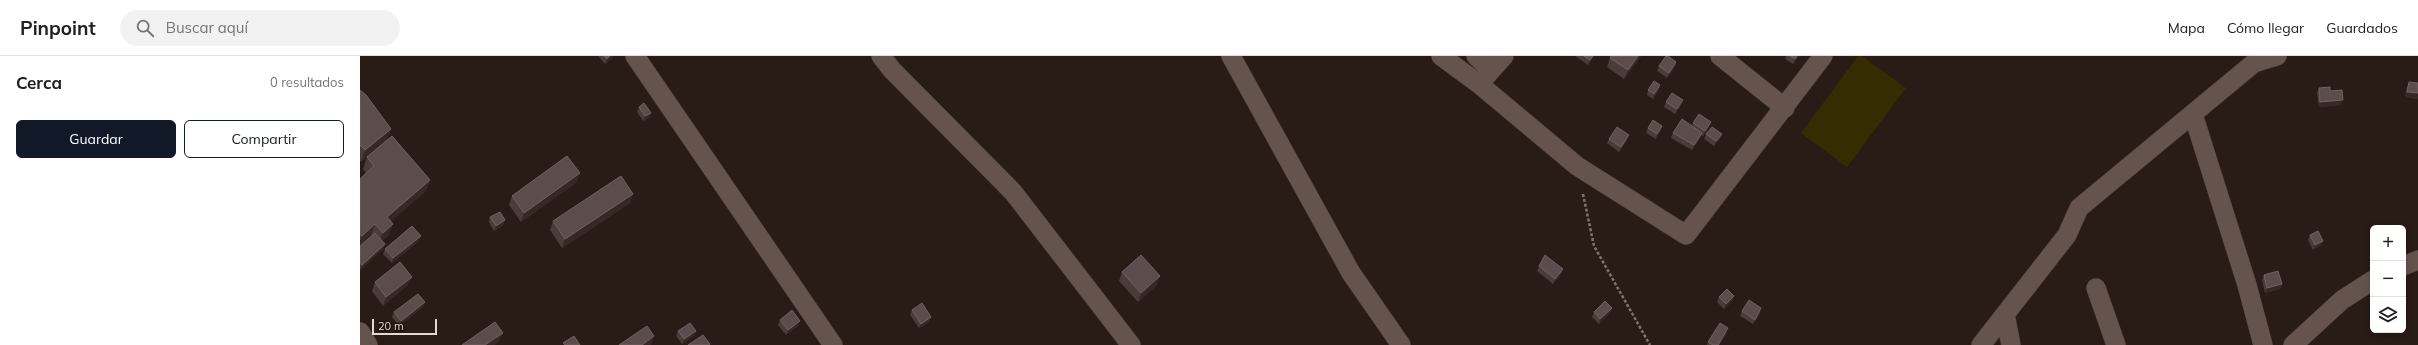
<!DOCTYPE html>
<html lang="es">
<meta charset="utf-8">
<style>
:root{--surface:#fff;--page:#f2f2f2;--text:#202124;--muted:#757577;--line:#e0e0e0;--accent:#111827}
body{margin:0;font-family:Mulish,sans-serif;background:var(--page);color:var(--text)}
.controls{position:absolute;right:12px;bottom:12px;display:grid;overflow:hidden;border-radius:6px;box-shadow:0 2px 10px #0003}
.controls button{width:36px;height:36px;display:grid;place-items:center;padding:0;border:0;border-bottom:1px solid var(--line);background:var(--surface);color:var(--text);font:20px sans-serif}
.scale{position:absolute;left:12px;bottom:10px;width:65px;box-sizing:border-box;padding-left:4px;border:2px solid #e3d8d4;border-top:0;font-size:11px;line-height:14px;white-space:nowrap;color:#e3d8d4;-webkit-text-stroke:3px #20120c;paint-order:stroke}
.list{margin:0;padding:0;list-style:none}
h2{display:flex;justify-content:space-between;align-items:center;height:52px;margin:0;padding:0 16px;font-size:17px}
h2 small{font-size:13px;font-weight:400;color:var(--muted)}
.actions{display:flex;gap:8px;padding:12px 16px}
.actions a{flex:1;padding:9px 0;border:1px solid var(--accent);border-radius:6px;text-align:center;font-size:14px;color:var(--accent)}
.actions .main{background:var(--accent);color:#fff}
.icon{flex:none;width:22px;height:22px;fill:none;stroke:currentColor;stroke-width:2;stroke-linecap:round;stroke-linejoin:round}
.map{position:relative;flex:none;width:2058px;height:289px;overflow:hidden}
header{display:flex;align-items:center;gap:24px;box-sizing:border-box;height:56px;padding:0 20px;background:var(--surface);border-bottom:1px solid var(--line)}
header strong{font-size:19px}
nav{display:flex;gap:22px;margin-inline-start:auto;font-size:14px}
.search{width:280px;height:36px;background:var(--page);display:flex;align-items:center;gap:10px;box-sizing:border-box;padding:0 14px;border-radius:22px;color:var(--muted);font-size:15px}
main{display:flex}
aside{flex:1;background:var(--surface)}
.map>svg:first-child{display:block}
.green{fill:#362c01}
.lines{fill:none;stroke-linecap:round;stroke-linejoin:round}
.minor-casing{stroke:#433835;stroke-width:20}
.path{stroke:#80736e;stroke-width:2.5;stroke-dasharray:3 2;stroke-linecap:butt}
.minor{stroke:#65544d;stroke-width:19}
.wall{fill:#4b3b3b}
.shaded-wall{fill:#372725}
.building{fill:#5c4c4c;stroke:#716261}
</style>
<header>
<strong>Pinpoint</strong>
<div class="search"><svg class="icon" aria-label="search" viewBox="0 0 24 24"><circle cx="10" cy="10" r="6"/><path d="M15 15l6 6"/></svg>Buscar aquí</div>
<nav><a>Mapa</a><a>Cómo llegar</a><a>Guardados</a></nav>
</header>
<main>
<aside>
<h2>Cerca<small>0 resultados</small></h2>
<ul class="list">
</ul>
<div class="actions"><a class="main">Guardar</a><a>Compartir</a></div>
</aside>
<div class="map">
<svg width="2058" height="289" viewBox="0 0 2058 289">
<rect width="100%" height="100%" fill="#291b15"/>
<path class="green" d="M1498 0H1502L1546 32 1487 111 1441 77Z"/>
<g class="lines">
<g class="minor-casing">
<path id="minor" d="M275 0 473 289
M521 0 532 14 653 136 771 289
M871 0 991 217 1041 289
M1081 0 1119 28 1217 110 1326 179 1463 0
M1116 0 1131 14
M1360 0 1425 52
M1119 28 1144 0
M1833 58 1887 229 1903 289
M2043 210 2058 204
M1736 232 1756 289
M1645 258 1651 289
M0 276 8 289
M1621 289 1707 179 1719 152 1894 7 1917 0
M1933 289 1982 244 2013 224"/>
</g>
<path class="path" d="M1223 138 1234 190 1290 289"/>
<use href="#minor" class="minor"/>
</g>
<path class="wall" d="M238 0H254L245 8Z
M1215 0H1234L1228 9Z
M1281 0 1264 23 1247 11 1250 2Z
M1426 0H1439L1433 8 1425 3Z
M1316 6 1315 11 1307 22 1297 15 1299 10Z
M2049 26 2058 27V43L2045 41 2047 31Z
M1959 32 1970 35 1981 49 1959 51 1957 37Z
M0 34 28 84 70 124 66 135 31 165 29 179 22 185 25 188 23 193 0 214V190L12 180 11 179 0 189V123L6 117 3 113 7 101 13 96 1 106 0 105Z
M1288 34H1299L1293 43 1287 39Z
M1306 46 1321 49 1315 58 1304 51Z
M279 51 291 57 289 62 283 65 277 56Z
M1351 66 1349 71 1343 80 1341 79 1340 82 1332 94 1311 82 1313 77 1332 70 1333 67Z
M1302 70 1300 75 1296 83 1286 77 1288 72Z
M1346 78 1360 83 1354 90 1344 83Z
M1249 83 1267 84 1259 96 1247 87Z
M217 126 161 166 149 149 152 140Z
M273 138 270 147 202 192 190 174 193 165Z
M130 161 145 164 143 169 134 175 129 166Z
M1950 179 1961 189 1953 194 1948 184Z
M59 185 32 207 23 198 25 193Z
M1179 210 1203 213 1201 218 1193 228 1177 215Z
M762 216 797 229 778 246 759 225Z
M1904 219 1922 228 1920 233 1905 237 1902 224Z
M15 226 48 229 23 250 12 235Z
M1374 240 1372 245 1364 253 1357 246 1359 241Z
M65 246 63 251 39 270 32 261 34 256Z
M1252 252 1250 257 1239 268 1232 261 1234 256Z
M552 254 571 261 569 266 559 272 550 259Z
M1382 255 1400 257 1393 268 1380 260Z
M420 264 438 270 426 279 418 269Z
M318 275H336L334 280 322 288 316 280Z
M1367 277 1359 289H1347L1348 286Z"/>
<path class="shaded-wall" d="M250 0H254L245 8 247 3Z
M1233 0H1234L1228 9 1230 4Z
M1278 0H1281L1264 23 1268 14Z
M1437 0H1439L1433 8 1435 3Z
M1316 6 1315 11 1307 22 1309 17Z
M1300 29 1299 34 1293 43 1294 38Z
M2047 36 2058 37V43L2045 41Z
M1323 44 1321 49 1315 58 1317 53Z
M1983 44 1981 49 1959 51 1960 46Z
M291 57 289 62 283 65 285 60Z
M1351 66 1349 71 1343 80 1345 75Z
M1302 70 1300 75 1296 83 1297 78Z
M31 73 27 85 1 106 5 94Z
M1342 77 1340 82 1332 94 1334 89Z
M1362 78 1360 83 1354 90 1356 85Z
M1269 79 1267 84 1259 96 1261 91Z
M220 117 217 126 161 166 164 157Z
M70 124 66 135 23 172 27 161Z
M273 138 270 147 202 192 205 183Z
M145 164 143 169 134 175 136 170Z
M15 168 11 179 0 189V185L2 180Z
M33 168 29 179 18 188 23 177Z
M61 180 59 185 32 207 33 202Z
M1963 185 1961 189 1953 194 1955 189Z
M25 188 23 193 0 214 2 209Z
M1203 213 1201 218 1193 228 1195 223Z
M800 220 797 229 778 246 781 237Z
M52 221 48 229 23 250 26 241Z
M1922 228 1920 233 1905 237 1907 232Z
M1374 240 1372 245 1364 253 1366 248Z
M65 246 63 251 39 270 41 265Z
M1252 252 1250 257 1239 268 1240 263Z
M1401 252 1400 257 1393 268Z
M571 261 569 266 559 272 561 268Z
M440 265 438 270 426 279 428 274Z
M1368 272 1367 277 1359 289H1358Z
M336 275 334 280 322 288 324 283Z
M143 277 139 286 135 289H125Z
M294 280 291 289H282Z"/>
<path class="building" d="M244 0H250L247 3Z
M1224 0H1233L1230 4Z
M1251 0H1278L1268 14 1250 2Z
M1306 0H1308L1316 6 1309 17 1299 10Z
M1430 0H1437L1435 3Z
M1294 25 1300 29 1294 38 1288 34Z
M2049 26 2058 27V37L2047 36Z
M1970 31V35L1982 34 1983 44 1960 46 1959 32Z
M0 34 6 39 31 73 5 94 0 89Z
M1312 37 1323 44 1317 53 1306 46Z
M284 47 291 57 285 60 279 51Z
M1339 58 1351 66 1345 75 1333 67Z
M1322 63 1342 77 1334 89 1313 77Z
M1293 64 1302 70 1297 78 1288 72Z
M1257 71 1269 79 1261 91 1249 83Z
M1352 71 1362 78 1356 85 1346 78Z
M32 80 70 124 27 161 33 168 23 177 15 168 2 180 0 178V123L14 110 7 101Z
M207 100 220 117 164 157 152 140Z
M261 120 273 138 205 183 193 165Z
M140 156 145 164 136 170 130 161Z
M52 170 61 180 33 202 25 193Z
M1958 175 1963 185 1955 189 1950 179Z
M15 177 25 188 2 209 0 206V190Z
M781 199 800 220 781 237 762 216Z
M1185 199 1203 213 1195 223 1179 210Z
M40 206 52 221 26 241 15 226Z
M1918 215 1922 228 1907 232 1904 219Z
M1367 233 1374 240 1366 248 1359 241Z
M58 238 65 246 41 265 34 256Z
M1389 244 1401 252 1395 264 1382 255Z
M1245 245 1252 252 1240 263 1234 256Z
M562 247 571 261 561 268 552 254Z
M432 254 440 265 428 274 420 264Z
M135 266 143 277 125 289H102Z
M330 267 336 275 324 283 318 275Z
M1360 267 1368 272 1358 289H1353L1348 286Z
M287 270 294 280 282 289H259Z
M343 279 350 288 349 289H328Z
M214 280 220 289H205L203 287Z"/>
</svg>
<div class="controls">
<button>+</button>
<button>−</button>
<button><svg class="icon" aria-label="layers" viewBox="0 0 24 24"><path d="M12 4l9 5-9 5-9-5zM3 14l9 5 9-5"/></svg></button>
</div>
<div class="scale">20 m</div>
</div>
</main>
